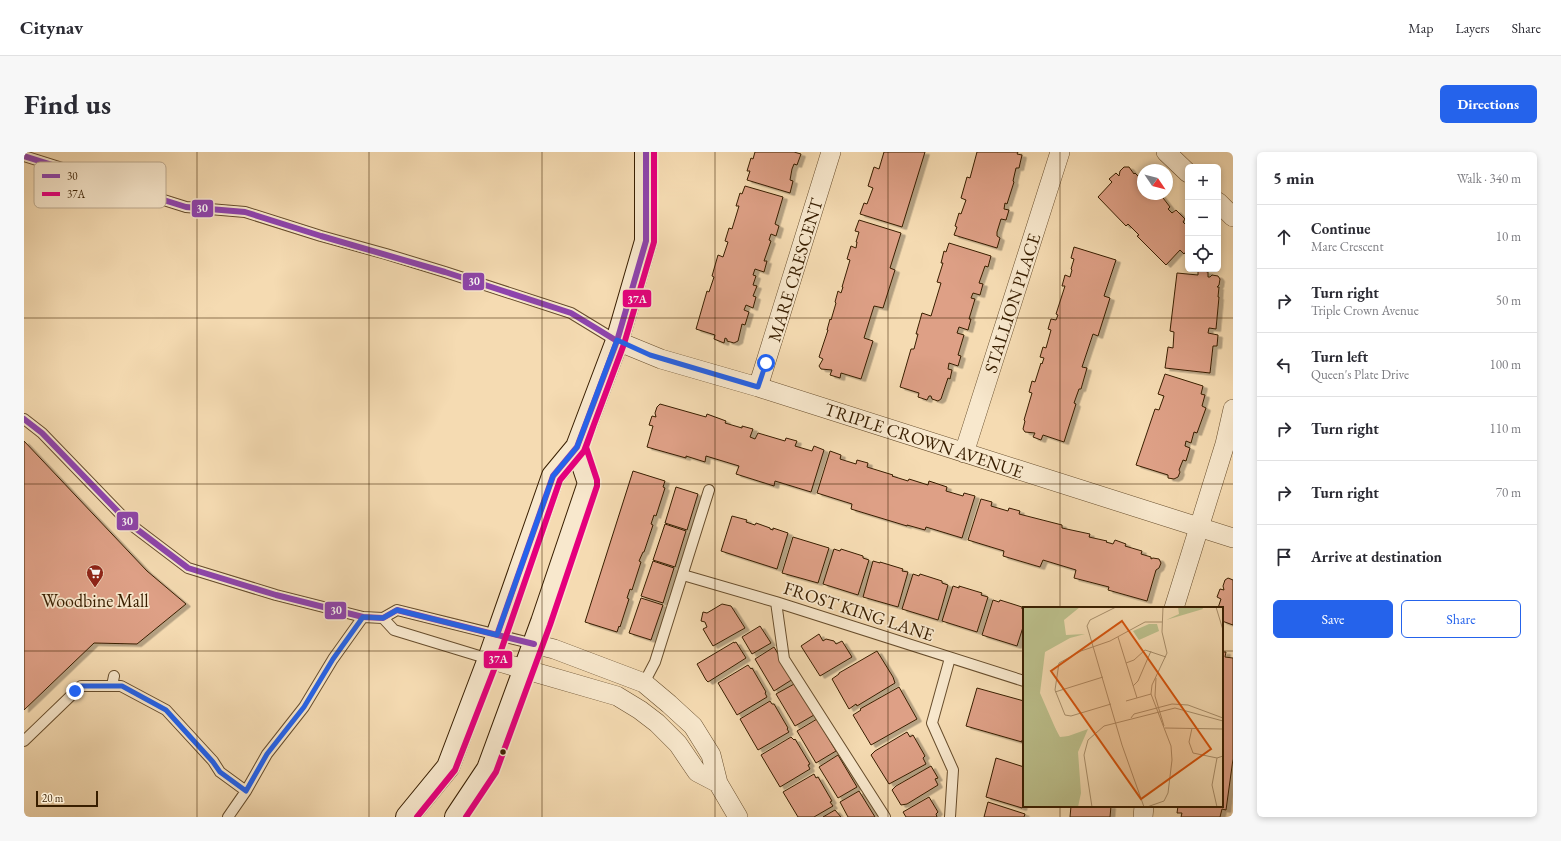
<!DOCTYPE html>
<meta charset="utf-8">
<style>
:root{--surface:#fff;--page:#f7f7f7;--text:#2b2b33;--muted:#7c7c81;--line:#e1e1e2;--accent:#2563eb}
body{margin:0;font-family:"EB Garamond",serif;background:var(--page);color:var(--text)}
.controls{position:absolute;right:12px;top:12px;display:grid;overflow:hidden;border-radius:6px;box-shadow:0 2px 6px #0003}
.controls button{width:36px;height:36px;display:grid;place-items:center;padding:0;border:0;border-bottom:1px solid var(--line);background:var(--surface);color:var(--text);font:20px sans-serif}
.compass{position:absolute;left:1113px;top:12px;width:36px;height:36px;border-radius:50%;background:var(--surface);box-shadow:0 2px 6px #0003;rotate:125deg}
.scale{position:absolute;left:12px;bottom:10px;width:62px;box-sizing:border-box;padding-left:4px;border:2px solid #381e00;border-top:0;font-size:11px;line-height:14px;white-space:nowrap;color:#381e00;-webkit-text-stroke:3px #f8e8cd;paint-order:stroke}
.stop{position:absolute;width:12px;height:12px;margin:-9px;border:3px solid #2563eb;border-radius:50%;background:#fff}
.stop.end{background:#2563eb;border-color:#fff;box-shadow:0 1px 4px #0008}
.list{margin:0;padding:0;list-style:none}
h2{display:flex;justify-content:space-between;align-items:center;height:52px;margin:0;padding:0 16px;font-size:17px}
h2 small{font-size:13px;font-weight:400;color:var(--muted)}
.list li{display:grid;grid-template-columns:26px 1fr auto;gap:12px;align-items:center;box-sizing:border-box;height:64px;padding:0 16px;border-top:1px solid var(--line)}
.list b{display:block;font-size:15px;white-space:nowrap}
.list p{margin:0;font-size:13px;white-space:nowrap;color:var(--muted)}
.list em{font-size:13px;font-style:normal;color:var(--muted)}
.actions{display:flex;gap:8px;padding:12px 16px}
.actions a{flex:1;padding:9px 0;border:1px solid var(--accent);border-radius:6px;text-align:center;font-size:14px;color:var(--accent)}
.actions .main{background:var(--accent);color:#fff}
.icon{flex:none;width:22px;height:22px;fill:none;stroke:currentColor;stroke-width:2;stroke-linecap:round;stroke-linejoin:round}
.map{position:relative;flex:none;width:1209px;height:665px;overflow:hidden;border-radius:6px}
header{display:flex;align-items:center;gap:24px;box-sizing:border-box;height:56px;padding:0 20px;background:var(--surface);border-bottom:1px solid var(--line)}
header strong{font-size:19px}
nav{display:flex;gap:22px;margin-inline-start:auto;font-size:14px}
.intro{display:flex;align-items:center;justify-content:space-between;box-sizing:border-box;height:96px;padding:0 24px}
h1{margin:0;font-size:28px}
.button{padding:10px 18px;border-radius:6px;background:var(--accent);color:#fff;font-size:14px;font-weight:700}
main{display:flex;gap:24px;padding:0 24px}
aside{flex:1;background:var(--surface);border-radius:6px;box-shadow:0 2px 6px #0003}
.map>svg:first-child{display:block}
.building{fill:#dea086;stroke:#381e00;filter:url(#shadow)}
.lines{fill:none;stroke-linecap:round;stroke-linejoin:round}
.lane-casing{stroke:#674d2c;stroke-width:12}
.street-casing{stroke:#674d2c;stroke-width:20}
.secondary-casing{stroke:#381e00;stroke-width:24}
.lane{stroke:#f8e8cd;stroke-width:10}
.street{stroke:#f8e8cd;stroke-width:19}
.secondary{stroke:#f8e8cd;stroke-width:22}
.bus-1-casing{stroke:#f8e8cd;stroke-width:9}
.bus-2-casing{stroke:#f8e8cd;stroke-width:9}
.bus-1{stroke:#8e44ad;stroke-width:6}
.bus-2{stroke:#e5007d;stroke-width:6}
.route{stroke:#2563eb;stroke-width:5}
.grid{fill:none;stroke:#381e00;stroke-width:1;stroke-opacity:0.55}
.bus-dot{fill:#381e00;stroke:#f8e8cd;stroke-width:1.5}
.labels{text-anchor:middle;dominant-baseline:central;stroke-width:3.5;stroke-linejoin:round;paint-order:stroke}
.street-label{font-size:18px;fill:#381e00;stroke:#f8e8cd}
.poi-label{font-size:18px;fill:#381e00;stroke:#f8e8cd}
.inset-road{fill:none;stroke:#a98f6b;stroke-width:1}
.view{fill:#d6530b;fill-opacity:0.15;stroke:#d6530b;stroke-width:2}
.inset-edge{fill:none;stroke:#381e00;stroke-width:2}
.key{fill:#f8e8cd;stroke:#beab90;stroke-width:1}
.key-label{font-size:11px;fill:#381e00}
.line-badge{stroke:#f8e8cd;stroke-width:1.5}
.badge-label{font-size:11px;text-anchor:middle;font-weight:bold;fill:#fff}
</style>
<header>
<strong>Citynav</strong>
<nav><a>Map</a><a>Layers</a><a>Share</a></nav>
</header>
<div class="intro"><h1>Find us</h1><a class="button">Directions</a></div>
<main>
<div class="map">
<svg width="1209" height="665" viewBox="0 0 1209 665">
<defs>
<filter id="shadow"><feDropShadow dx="4.5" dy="2.5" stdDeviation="0" flood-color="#0004"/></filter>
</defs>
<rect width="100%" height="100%" fill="#f5dbb2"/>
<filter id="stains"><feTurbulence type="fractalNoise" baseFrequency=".005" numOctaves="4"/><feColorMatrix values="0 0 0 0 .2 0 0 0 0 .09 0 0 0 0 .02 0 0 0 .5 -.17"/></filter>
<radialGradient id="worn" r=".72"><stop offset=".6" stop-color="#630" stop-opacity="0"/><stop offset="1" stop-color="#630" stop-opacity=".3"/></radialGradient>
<path class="building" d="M731 0H770L777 2 773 13 770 12 768 17 766 28 769 29 766 41 723 28 726 19H723L727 6 729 7Z
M860 0H901L878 75 836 62 840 51 843 52 849 36 844 34 850 15 855 17Z
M953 0H994L993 2 998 3 995 16H992L989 29 990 30 983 52 981 51 980 57 985 58 982 68 977 67 973 80V84L976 86 973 96 930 83 933 75 931 74 935 61 937 62 942 48 937 46 943 25 946 26Z
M1100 15H1105L1110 22 1111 21 1117 27 1119 26V42H1136L1146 55 1144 57 1148 61 1152 58 1161 67 1159 70 1164 75V97L1160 102 1156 98 1142 113 1113 84 1115 83 1104 72 1102 74 1074 45 1088 30 1085 27 1092 21 1095 24 1096 19Z
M721 34 759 45 751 72 755 74 752 84 747 82 745 88 747 89 740 109H743L740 120 731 117 729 123 732 124 729 133 733 134 729 144 732 145 729 156 722 153 720 158 725 160 721 173 718 172 714 189 710 191 703 189V187L701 186 700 191 690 187 691 183 672 177 683 139 685 140 690 125 688 124 694 103 699 105 704 90 701 89 705 76 708 77 715 54H712L716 41 718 42Z
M835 68 877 81 866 116 871 118 859 156 850 154 840 186 849 189 837 227 817 221 816 226 806 223 808 218 797 217 795 214 799 207 795 205 804 178H803L806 167 807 168 812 151 811 150 814 139 817 141 819 135H818L826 108 823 107 827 94 832 96 833 90H832L835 80 831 79Z
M925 91 967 104 964 115 961 114 955 131 959 132 956 143 949 141 947 146 951 147 945 167H947L944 178 935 175 933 181 940 183 934 203 937 204 934 214 925 211 924 217 928 218 926 227 924 226 917 247 914 249 908 247 907 244H905L903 248 894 245 895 241 876 235 887 197H890L894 182H892L898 161 907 164 917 131 913 130 919 111H917L920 99 922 100Z
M1050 95 1092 108 1080 144 1086 146 1074 184 1069 182 1058 215 1063 216 1057 237H1055L1050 251 1052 252 1040 290 1019 283 1017 288 1009 285 1011 281 1001 280 999 277 1001 269 1000 268 1008 241 1005 240 1008 229 1011 230 1017 211 1018 212 1020 206 1016 205 1019 195 1022 196 1027 178 1024 177 1027 167 1032 168 1034 163 1032 162 1041 134H1038L1041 123 1046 125 1048 118 1047 117 1050 107 1047 106Z
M1174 118 1184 120V125H1186L1188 123 1194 124 1196 127 1195 133 1193 135H1195L1194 145H1195L1192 177 1185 176 1184 181 1194 183 1193 194H1189L1186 221 1141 216 1144 195 1149 196 1150 180 1146 179 1153 121 1174 123Z
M1141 222 1179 234 1177 242 1181 243 1178 254 1182 256 1173 281 1170 280 1167 291 1162 289 1161 294 1166 296 1162 309 1159 308 1155 318 1156 320 1154 325 1150 327 1144 326V323L1112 313 1131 257 1135 258 1140 244 1134 242Z
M636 252 682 265 683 262 702 269 701 271 718 276V274L729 277 726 285 731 287 734 281 761 289 762 286 773 289 771 294 788 299 790 294 800 298 787 340 751 329 750 334 712 322 715 314 682 304 681 310 662 304V306L623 295 629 274 625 273 628 264 632 265 631 261 633 255Z
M0 289 123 419 162 452 113 492 70 491 0 558Z
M806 299 817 303 816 307 832 312 833 308 844 311 843 315 869 323 868 324 884 329 885 327 904 333 905 329 923 335 922 339 939 344 940 341 951 344 938 386 902 375 901 378 883 373V374L827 357 828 352 793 341Z
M609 319 641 329 639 335 641 336 632 364 630 363 627 372 629 373 620 400H619L615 409 617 410 608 438 606 437 603 446 605 447 596 475 595 474 593 480 561 470Z
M652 335 674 342 663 378 641 371Z
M957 347 968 350 967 354 984 359 985 356 996 359 995 362 1038 373V376L1066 382 1065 385 1083 389 1082 390 1089 392 1091 388 1102 392 1101 394 1118 399 1117 402 1127 405V407L1129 406 1135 407 1137 411 1135 416 1132 418 1123 449 1084 438 1085 435 1050 426 1052 418 1019 408 1016 415 979 404 980 399 944 388Z
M708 364 723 368 722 370 731 373 732 371 746 376V377L749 378V376L764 381 753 417 697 399Z
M641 372 662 379 651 415 629 408Z
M769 385 805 396 794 431 758 421Z
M810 397 816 399 817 397 839 404V406L845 408 834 443 799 432Z
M629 409 650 416 639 451 617 444Z
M849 409 856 411V410L879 417 878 419 884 420 874 455 839 445Z
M889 422 895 424 896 422 918 429V431L924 433 914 468 878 457Z
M1204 426 1209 428V473L1198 469V456H1194L1197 447 1193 445 1196 437 1200 438 1199 434 1201 428Z
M929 434 935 436V434L958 441 957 443 964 445 953 480 918 469Z
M617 446 639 453 627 488 605 481Z
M969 448 975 450 976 448 998 455V457H1000V472L993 494 958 483Z
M698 452 707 454 721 476 689 494 679 477 683 475 681 470 677 469 679 460 683 461Z
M736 474 747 491 728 502 718 485Z
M795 482 799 489 802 487 810 489 812 492 818 489 828 505 796 524 777 494Z
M710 490V491L712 490 722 506 684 530 682 528 673 512Z
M750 495 769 527 750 539 731 507Z
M853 499 869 525 871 531 833 554 832 552 825 557 808 527 815 522V521Z
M1198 500H1202L1201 505 1209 506V607L1202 658 1198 657 1196 665H1157L1158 661H1153L1154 654H1198Z
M724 513 727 517 728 516 742 540 741 541 743 545 713 563 694 531Z
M772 531 790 563 771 574 752 542Z
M875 535 893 567 847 593 829 563 837 558 836 557Z
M953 536 1000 549V588H998V590L942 574Z
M746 549 748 552H750L764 576 763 577 765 580 734 598 716 567Z
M793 567 812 599 792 611 773 579Z
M883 580 886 585 889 583 901 604 899 606 902 612 865 632 847 603 851 599Z
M767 585 770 588 771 587 786 612 784 613 786 617 756 635 737 603Z
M814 603 833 635 814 646 795 615Z
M972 606 1000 615V650L998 656 962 645Z
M907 614 914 626 911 627 914 633 883 652 877 653 868 638 872 634Z
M790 622 792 626 794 625 808 649 806 650 809 654 790 665H774L759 640Z
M835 639 851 665H824L816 650Z
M905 645 914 660 912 662 913 665H882L879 660Z
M964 650 1001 662 1000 665H960Z
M1047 654H1087L1086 665H1046Z
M811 658 817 665H799Z"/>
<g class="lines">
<g class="lane-casing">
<path id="lane" d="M0 4 162 55 221 60 297 84 362 102 421 120 547 161 593 189
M0 267 18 281 106 372 164 416 252 443 339 465 359 466 373 458 510 492
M659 423 752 450 1000 529
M752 450 760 507 861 665
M359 466 370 478 465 507
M620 531 631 510 685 338
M88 534 90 524
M0 589 57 534H97L142 558 189 609 196 620 222 639
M204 665 222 639 243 602 280 555 309 507 339 465
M926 665 929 618 908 571 926 506"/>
</g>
<g class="street-casing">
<path id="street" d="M1142 0 1164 21
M1194 50 1209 65
M593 189 637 207 734 235 1209 386
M734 235 807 0
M940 301 1036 0
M1150 456 1201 292 1209 257
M510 492 530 497 620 531 645 552 669 574 687 603 694 631 714 665
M465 507 593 544 616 558 633 571 654 592 673 620 694 631
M1119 665 1120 654"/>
</g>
<g class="secondary-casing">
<path id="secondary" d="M383 665 424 615 465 507 529 324 553 295 593 189 622 89V0
M432 665 464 617 518 470 565 331 553 295"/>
</g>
<use href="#lane" class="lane"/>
<use href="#street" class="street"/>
<use href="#secondary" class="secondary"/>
<g class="bus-1-casing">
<path id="bus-1" d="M0 4 162 55 221 60 297 84 421 120 547 161 593 189
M0 267 18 281 106 372 164 416 252 443 339 465 359 466 373 458 510 492
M473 483 529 324 553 295 593 189 622 89V0"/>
</g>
<g class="bus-2-casing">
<path id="bus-2" d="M393 665 431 618 473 510 536 328 560 299 600 192 630 90V0
M442 665 472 620 526 473 573 334V328L562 295 569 275"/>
</g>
<use href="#bus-1" class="bus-1"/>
<use href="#bus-2" class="bus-2"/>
</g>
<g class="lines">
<path class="route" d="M51 539 57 534H98L142 558 189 610 196 620 222 639 243 602 280 555 309 507 339 465 359 466 373 458 473 483 529 324 553 295 593 188 626 203 734 235 742 211"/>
</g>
<path class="grid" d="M173 0V665M345 0V665M518 0V665M691 0V665M864 0V665M1036 0V456M0 166H1209M0 332H1209M0 499H1000M1198 499H1209M1036 654V665"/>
<defs>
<g id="supermarket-pin" transform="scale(0.9)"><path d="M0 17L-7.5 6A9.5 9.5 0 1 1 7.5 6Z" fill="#8f2418" stroke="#f8e8cd"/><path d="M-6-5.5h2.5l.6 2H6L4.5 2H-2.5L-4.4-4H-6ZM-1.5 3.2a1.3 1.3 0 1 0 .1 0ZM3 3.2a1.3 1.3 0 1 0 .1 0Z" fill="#fff"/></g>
</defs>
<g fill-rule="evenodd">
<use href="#supermarket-pin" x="71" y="421"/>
</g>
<circle class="bus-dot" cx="479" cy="600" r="3.5"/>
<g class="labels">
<g class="street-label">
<text transform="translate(771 118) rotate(-73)">MARE CRESCENT</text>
<text transform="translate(988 151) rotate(-72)">STALLION PLACE</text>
<text transform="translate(900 288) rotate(18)">TRIPLE CROWN AVENUE</text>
<text transform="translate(835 459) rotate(18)">FROST KING LANE</text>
</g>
<g class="poi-label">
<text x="71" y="448">Woodbine Mall</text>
</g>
</g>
<g transform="translate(999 455)">
<rect width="200" height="200" fill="#f5dbb2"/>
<path d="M0 0H57L41 13 43 28 62 27 47 31 22 45 17 86 37 132 65 122 55 145 58 186 55 200H0ZM155 0H179L180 2 143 13 156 7ZM126 17H134L136 24 116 33 110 24Z" fill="#bcc08c"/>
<path d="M7 77 37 130 56 128 54 152 50 159 54 172V200H37L41 186 37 166 0 110V79Z" fill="#bcc08c"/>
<path class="inset-road" d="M93 0 67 13 64 19 99 138 121 200M193 0 200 23M95 30 114 91M103 56 111 53 122 43 143 50M133 71 132 89 141 119M110 79 115 74 128 44M32 85 80 70M103 94 128 87M88 97 48 109 42 108 32 83 36 56 58 44 87 34 122 15H139M108 111 111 107 149 97 165 98 200 111M142 121 200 122M169 121 166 135 170 146 194 151 200 149M194 151 189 178 194 200M69 200 61 148 65 133 81 119 152 101 200 114M124 200 141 194 145 186 149 153 148 139 128 87 129 78 144 46 139 25 140 0"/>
<path class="view" d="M99 14 188 142 118 192 28 64Z"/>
<rect width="200" height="200" class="inset-edge"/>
</g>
<rect x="10" y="10" width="132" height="46" rx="6" class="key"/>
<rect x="18" y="22" width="18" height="4" fill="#8e44ad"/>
<rect x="18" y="40" width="18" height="4" fill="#e5007d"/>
<g class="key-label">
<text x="43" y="28">30</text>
<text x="43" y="46">37A</text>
</g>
<g class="line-badge">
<rect x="167" y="47" width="23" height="19" rx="4" fill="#8e44ad"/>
<rect x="438" y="120" width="23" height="19" rx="4" fill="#8e44ad"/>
<rect x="598" y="137" width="30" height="19" rx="4" fill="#e5007d"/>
<rect x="92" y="359" width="23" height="20" rx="4" fill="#8e44ad"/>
<rect x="300" y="449" width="23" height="19" rx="4" fill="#8e44ad"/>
<rect x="459" y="498" width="30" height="19" rx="4" fill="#e5007d"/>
</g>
<g class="badge-label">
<text x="178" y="60">30</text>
<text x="450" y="133">30</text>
<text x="613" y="151">37A</text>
<text x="103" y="373">30</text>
<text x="312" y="462">30</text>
<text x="474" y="511">37A</text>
</g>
<rect width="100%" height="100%" filter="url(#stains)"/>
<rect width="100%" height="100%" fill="url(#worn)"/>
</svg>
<div class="controls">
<button>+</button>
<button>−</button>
<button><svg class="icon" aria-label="locate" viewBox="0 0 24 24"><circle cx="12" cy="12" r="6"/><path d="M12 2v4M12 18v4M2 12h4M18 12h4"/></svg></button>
</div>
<svg class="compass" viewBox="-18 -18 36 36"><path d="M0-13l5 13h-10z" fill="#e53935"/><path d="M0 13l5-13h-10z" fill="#7c7c81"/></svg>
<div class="scale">20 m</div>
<div class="stop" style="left:742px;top:211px"></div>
<div class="stop end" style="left:51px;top:539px"></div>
</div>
<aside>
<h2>5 min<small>Walk · 340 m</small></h2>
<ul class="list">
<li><svg class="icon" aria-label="ahead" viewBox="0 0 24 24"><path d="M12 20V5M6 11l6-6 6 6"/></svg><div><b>Continue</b><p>Mare Crescent</p></div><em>10 m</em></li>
<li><svg class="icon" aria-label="right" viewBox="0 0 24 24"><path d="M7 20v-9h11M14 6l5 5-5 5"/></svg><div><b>Turn right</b><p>Triple Crown Avenue</p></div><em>50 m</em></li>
<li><svg class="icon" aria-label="left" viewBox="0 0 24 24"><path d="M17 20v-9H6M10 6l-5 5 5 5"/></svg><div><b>Turn left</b><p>Queen's Plate Drive</p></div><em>100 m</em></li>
<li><svg class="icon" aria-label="right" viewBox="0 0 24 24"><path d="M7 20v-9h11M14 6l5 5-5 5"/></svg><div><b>Turn right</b></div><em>110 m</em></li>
<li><svg class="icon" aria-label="right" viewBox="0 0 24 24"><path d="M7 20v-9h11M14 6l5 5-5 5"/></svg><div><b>Turn right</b></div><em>70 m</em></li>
<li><svg class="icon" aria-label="arrive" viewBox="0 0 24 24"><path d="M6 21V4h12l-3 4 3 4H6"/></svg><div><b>Arrive at destination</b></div></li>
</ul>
<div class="actions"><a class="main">Save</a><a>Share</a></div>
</aside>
</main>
